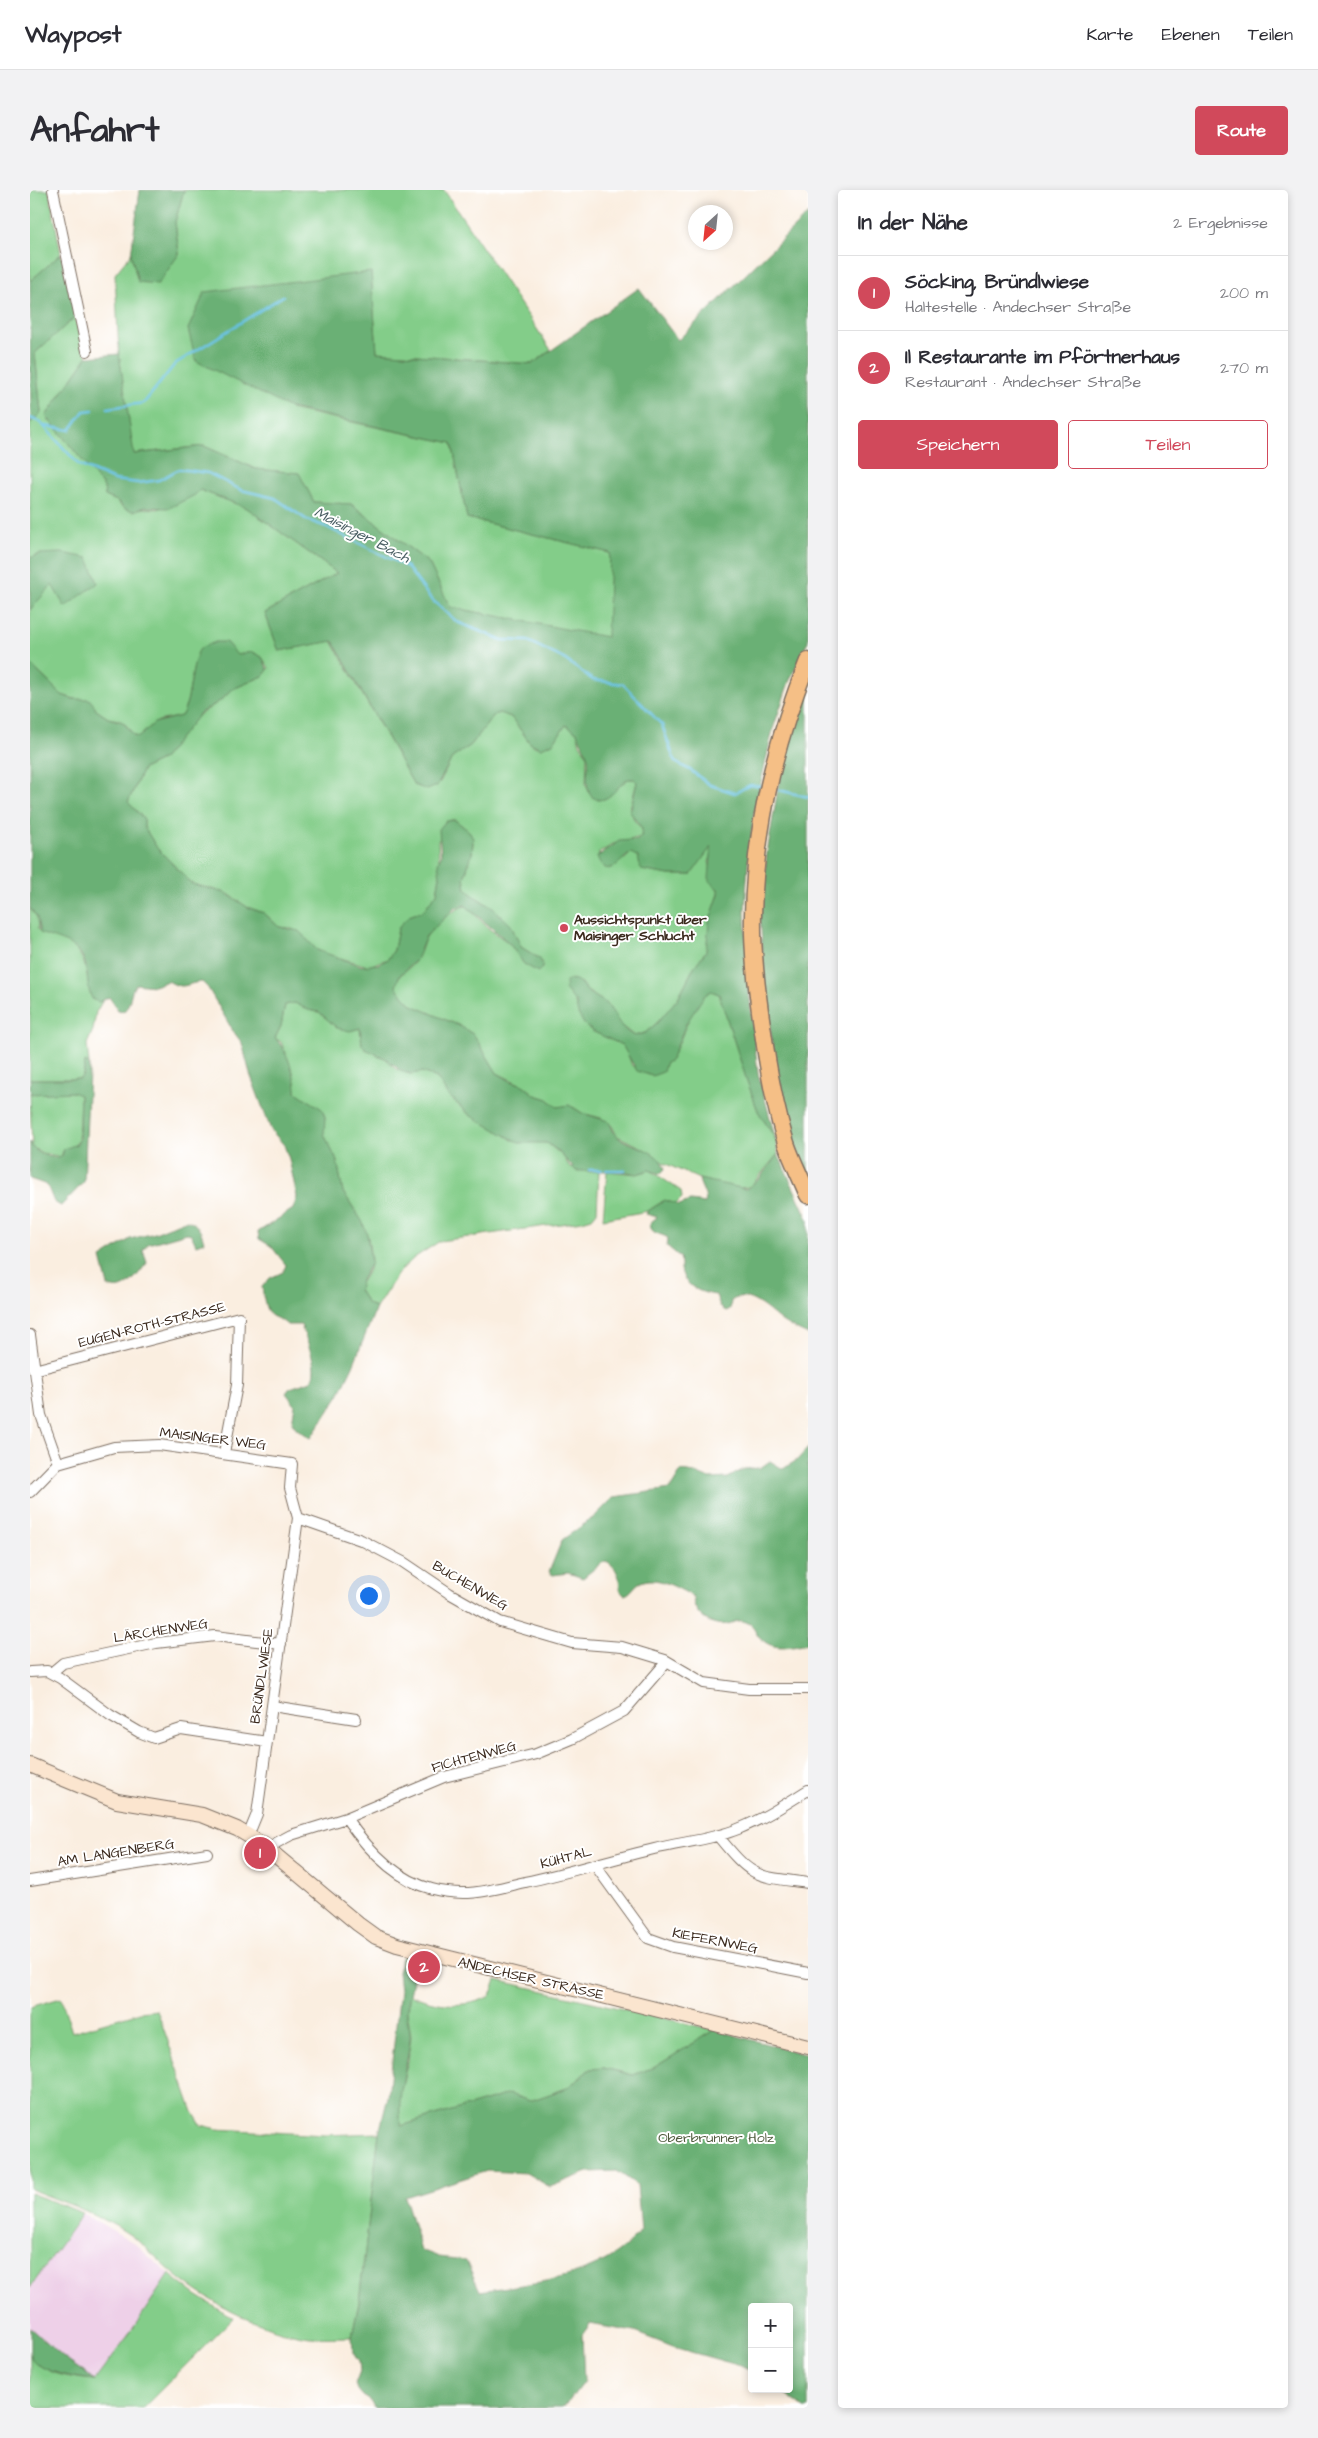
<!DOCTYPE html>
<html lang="de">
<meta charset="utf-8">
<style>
:root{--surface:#fff;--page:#f2f2f3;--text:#2b2b33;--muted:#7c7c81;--line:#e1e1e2;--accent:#d1495b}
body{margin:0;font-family:"Architects Daughter",sans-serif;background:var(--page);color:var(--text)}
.controls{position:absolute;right:15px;bottom:15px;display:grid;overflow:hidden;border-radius:5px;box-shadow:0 2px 8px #0003}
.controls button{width:45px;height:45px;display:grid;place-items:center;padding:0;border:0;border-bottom:1px solid var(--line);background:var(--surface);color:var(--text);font:25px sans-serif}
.compass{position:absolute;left:658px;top:15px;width:45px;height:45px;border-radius:50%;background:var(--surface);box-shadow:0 2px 8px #0003;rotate:207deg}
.you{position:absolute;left:338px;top:1405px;width:18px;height:18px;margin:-12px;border:4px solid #fff;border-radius:50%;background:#1a73e8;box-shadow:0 0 0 8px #1a73e833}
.badge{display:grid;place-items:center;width:32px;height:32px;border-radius:50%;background:var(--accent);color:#fff;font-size:16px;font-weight:700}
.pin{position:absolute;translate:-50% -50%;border:2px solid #fff;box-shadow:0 1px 5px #0006}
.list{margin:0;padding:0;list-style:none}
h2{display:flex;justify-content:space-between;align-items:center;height:65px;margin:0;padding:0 20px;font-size:21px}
h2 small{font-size:16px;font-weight:400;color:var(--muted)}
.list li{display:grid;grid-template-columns:32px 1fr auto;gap:15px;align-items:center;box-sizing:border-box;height:75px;padding:0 20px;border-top:1px solid var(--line)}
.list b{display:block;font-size:19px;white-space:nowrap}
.list p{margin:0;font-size:16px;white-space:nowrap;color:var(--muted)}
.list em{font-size:16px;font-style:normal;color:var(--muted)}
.actions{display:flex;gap:10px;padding:15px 20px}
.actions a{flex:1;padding:11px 0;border:1px solid var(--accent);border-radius:5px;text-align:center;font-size:18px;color:var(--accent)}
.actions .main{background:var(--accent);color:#fff}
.map{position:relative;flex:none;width:778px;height:2218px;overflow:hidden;border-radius:5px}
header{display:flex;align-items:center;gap:30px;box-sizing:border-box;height:70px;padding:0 25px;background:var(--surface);border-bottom:1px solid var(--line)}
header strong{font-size:24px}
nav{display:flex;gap:28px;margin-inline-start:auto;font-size:18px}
.intro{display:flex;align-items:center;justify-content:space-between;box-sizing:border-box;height:120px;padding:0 30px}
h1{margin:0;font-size:35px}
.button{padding:12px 22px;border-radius:5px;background:var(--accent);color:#fff;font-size:18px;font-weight:700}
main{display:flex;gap:30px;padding:0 30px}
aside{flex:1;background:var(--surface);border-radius:5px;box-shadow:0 2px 8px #0003}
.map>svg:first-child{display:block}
.built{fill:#eed0e8}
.green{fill:#83cd89;stroke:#5f7c54}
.forest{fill:#6ab075;stroke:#526d4a;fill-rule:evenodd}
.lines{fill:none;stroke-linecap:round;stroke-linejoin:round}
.stream{stroke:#68c2e5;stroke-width:2.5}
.street-casing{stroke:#7e6f62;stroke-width:12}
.secondary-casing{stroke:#7e6f62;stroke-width:16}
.primary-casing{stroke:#7e6f62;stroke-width:19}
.street{stroke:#fff;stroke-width:10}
.secondary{stroke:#fbe5cf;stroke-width:14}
.primary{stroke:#f5bf86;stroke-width:16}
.poi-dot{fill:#d1495b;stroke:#fff;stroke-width:2}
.labels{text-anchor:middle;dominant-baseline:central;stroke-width:4;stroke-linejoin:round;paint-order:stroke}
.poi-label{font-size:14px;font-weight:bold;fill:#3b2a1e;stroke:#fff;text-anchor:start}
.street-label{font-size:14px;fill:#3b2a1e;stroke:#fff}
.park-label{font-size:14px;fill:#515b3e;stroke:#fff}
.water-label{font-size:15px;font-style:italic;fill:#4b5f64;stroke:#fff}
</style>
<header>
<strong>Waypost</strong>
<nav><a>Karte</a><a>Ebenen</a><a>Teilen</a></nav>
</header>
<div class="intro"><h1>Anfahrt</h1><a class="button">Route</a></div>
<main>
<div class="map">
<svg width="778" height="2218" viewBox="0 0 778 2218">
<rect width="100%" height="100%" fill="#fff"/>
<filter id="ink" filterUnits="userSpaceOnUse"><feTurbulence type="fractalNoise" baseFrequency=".02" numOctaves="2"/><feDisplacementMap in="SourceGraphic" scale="10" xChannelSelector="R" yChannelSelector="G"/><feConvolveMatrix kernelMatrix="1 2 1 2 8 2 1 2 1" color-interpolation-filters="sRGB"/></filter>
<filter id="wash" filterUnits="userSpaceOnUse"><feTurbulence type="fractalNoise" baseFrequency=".0096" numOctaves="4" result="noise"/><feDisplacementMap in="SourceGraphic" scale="20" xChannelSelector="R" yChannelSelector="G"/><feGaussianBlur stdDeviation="1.12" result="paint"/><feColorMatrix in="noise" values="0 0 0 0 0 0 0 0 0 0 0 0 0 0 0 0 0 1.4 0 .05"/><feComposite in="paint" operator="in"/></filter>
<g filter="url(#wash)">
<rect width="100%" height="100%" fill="#faeee0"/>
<path class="built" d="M53 2023 104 2053 139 2084 100 2143 65 2190 35 2169 0 2138V2098Z"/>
<path class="green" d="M0 0H19L31 64 0 91Z
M154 0H414L521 160 502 174 347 162 341 82 260 219 422 253 437 328 580 363 578 448 420 417 399 373 321 314 284 312 268 283 226 279 174 256 103 264 89 164 85 84 101 64 108 92 149 64 145 32Z
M45 127 57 167 16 226 74 297 75 306 87 311 92 317 128 319 170 300 217 318 307 383 235 423 249 461 302 451 384 595 410 592 422 568 441 555 464 525 469 523 481 527 500 553 506 557 526 549 536 535 547 542 550 554 557 565 556 595 559 602 574 609 598 589H604L607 592 600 618 604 630 612 639 611 647 583 654 568 664 595 669 601 663 608 666 612 680 639 685H661L681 656 683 661 679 672 689 704 681 728 676 761 664 777 648 808 627 833 615 843 604 846 589 834 577 814 557 801 551 793 542 789 536 792 554 834 562 841 592 855 596 859 602 876C612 875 624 877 634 874 649 870 658 810 681 801L689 804 717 891 728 921 746 950 748 964 720 997 704 998 669 989 634 973 611 957 587 946 582 936 571 928 552 923 543 917H527L518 909 505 905 496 897 467 883 444 845 430 836 382 815 366 797C365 784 380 780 386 770 391 764 392 756 395 749 400 739 427 715 437 716L458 738 479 753 494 774 510 769 491 757 463 718 444 706 436 699 434 688 442 664 443 653 440 642 425 630H420L408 651 410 685 407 703 393 721 379 726 368 739 364 760 358 769 338 776 293 763 282 757 273 745 260 738 249 737 234 723 217 717 197 703 162 694 127 658 114 637V629L98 612 113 579 133 569 163 529 190 511 203 499 233 486 239 478 232 467 222 462 207 465 186 452C183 454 177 455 175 456 159 466 163 509 151 526L128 531 109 547 104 546 97 536 89 530 78 528 66 520 64 515 32 505 0 474V232L11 223 5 163Z
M0 718 7 727 8 740C16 745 24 745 31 749 59 764 54 778 61 806L69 812 73 810 66 822 63 840 57 854 59 874 55 873 53 885 50 889H0Z
M265 813 282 821 289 822 307 838 323 840 330 838 332 852 345 864 355 868 366 879 379 884 392 882 407 888 419 906 437 923 466 938 482 950 517 953 533 966 540 978 560 982 569 981 567 1022 562 1028 552 1031 410 1051 384 1068 369 1082 346 1118 337 1113 329 1100V1095L339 1079 341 1070 338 1047 327 1023 313 1002 307 971 293 944 295 927 292 920 266 902 263 882 251 852 245 848 251 836 255 815Z
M0 902H45L50 905 48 951 44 956 33 961 31 967 12 963 2 957Z
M620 980 651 1001 652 1008 646 1014 633 1011 618 1021 573 1029 577 981 607 984Z
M466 1790 685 1840 625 1877 603 1885 574 1878 560 1879 537 1898 500 1911 479 1904 371 1936 368 1911 378 1871 381 1846 377 1821 380 1804C404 1816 437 1819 460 1806Z
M31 1808 42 1842 110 1822 127 1820 163 1922 171 1935 188 1939 295 1945 349 1943 329 2112 322 2147C309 2147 294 2148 280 2147 235 2142 178 2113 143 2083 129 2071 116 2056 100 2045 66 2022 37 2014 0 1999V1817Z
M0 2003 53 2023 0 2098Z
M139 2084 166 2105 203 2128 113 2218H0V2165C13 2185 43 2188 65 2190L100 2143Z"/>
<path class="forest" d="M110 0H154L145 32 149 64 128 94 108 92 101 64Z
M778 24V451L759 492 743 539 724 623 718 673 715 722 719 801 728 883 746 950 728 921 717 891 689 804 681 801 674 806 656 834 641 870 635 874 633 882 622 886 607 881 592 855 562 841 554 834 548 824 546 813 535 799 536 792C547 785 551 795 558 802 563 807 570 808 575 813 587 824 587 837 604 846L615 843 627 833 648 808 664 777 676 761 679 732 689 704V700L679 691C679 684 682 660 681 657L661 685H639L611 680 608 667 601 663C589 670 578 692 567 667L589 651 607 650 611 647 612 639 600 622 607 592 604 589H598C586 596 578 617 562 607 553 593 559 583 558 568 558 565 548 546 547 542L536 535 523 553 511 558 500 553 481 527 469 523 464 525 441 555 422 568 407 596 397 600 384 595 303 451 249 461 235 423 307 383 217 318 170 300 165 305 139 318 115 317 104 321 95 319 87 311 75 306 74 297 16 226 57 167 89 164 104 264 174 256 226 279 269 283 284 312 321 314 399 373 420 417 577 447 580 363 437 328 422 253 260 218 166 171 158 139 175 102 341 82 347 162 502 174 609 98 648 150Z
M31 64 45 127 5 163 11 223 1 233 0 91Z
M32 363 58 368 68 393 35 417 22 395 0 420V368L10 364Z
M186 452H196L207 465 222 462 232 467 238 480 233 486 203 499 190 511 170 523 133 569 113 579 98 612 114 629V637L127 658 162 694 196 703 217 717 234 723 249 737 269 741 287 760 332 776 349 774 358 769 364 760 368 739 372 733 379 726 393 721 407 703 410 686 408 673 411 665 409 639 416 631 425 630 440 642 443 648 442 664 434 688 436 699 444 706 463 718 481 735 491 757 510 769 513 777 508 782 494 774 479 753 435 715 425 718 396 746 386 770 369 786 366 797 382 815 430 836 444 845 467 883 481 891 493 895 505 905 518 909 527 917 539 915 552 923 578 931C582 936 583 944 589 948 604 957 629 960 635 979L630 984 619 980 607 984 592 981H546L528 961 517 953H489L441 926 419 906 407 888 392 882 382 884 371 881 355 868 335 859 332 855 330 838 320 841 307 838 289 822 278 820 265 813 255 815 251 836 245 848C255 857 267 887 266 902L292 919 295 927 294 944 307 971 313 1002 332 1031 337 1044 341 1073 331 1090 329 1100 337 1113 346 1118 323 1176 309 1205 281 1248 267 1239 262 1232 265 1215 256 1203 260 1198 281 1191C290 1178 276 1150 271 1135H257C252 1130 248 1129 242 1126 234 1121 234 1106 232 1097L240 1088 253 1082 256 1075 241 1056 229 1049 228 1042 263 1019 267 1007 259 969 254 955 241 940 220 884 212 853 203 841 178 798 172 792C155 793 155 801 138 791L124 796 106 794C99 802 102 813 94 821L88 820 79 807 69 812 63 810C58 802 58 793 57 784 55 753 32 752 10 743L7 727 0 718V474L32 505 43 509H59L64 515 66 520 78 528 93 532 104 546 109 547 124 533 151 526C162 511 161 466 171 458 175 455 182 454 186 452Z
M778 495V987L760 942 746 882 735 800 730 725 737 663 751 580Z
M55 872 59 874V883L54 992 31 1016 24 1012 17 995 0 989V952C4 963 21 970 32 966L34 959 47 954 49 950 50 905 42 902 1 904 0 889H50L53 885Z
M748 964 778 1029V1145C769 1141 761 1137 753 1132 740 1123 718 1098 701 1111L700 1119 696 1121 690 1117 686 1105C671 1103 654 1097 651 1079 651 1075 651 1071 650 1067L637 1056 638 1048C631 1043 620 1045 620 1033L627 1027 616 1024 618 1021 635 1010 649 1015 660 1011 675 1013C678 1006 670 997 669 989L716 999 729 989Z
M157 1030C167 1033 172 1042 174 1052L166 1055 161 1044 157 1043 118 1054 113 1060 117 1073C108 1084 95 1106 78 1096L71 1068 100 1049 125 1043Z
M778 1258V1453C761 1456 741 1463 728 1445 724 1439 724 1435 716 1432 709 1429 705 1432 698 1434 680 1437 664 1425 663 1408L659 1404C645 1397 625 1384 609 1393 603 1397 601 1404 594 1405L589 1400C591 1389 587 1376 576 1371L570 1374 553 1388 538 1383 523 1385 519 1382 532 1350 564 1327 584 1307 640 1299 651 1281 665 1283 680 1289 698 1288 714 1279 730 1278 740 1271 753 1279 767 1270Z
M373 1766 379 1767C389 1779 379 1805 377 1819 376 1829 381 1839 380 1849 377 1881 366 1904 371 1936L479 1904 500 1911 537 1898 560 1879 574 1878 603 1885 625 1877 685 1840 778 1865V2218H774L749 2199H759V2117H722V2182L711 2176 643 2157 604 2142 560 2134 552 2145 554 2191 537 2214 531 2218H344L340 2211 332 2206 327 2200 325 2194 330 2181 329 2172 323 2163 322 2147 329 2112 349 1943 358 1907 370 1800 368 1782ZM457 1981 496 1983 520 1997 558 1982 587 1981 607 1995 611 2040C571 2090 508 2092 450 2101L436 2070 409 2067 391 2060 375 2007Z
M0 2138 35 2169 65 2190C49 2188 6 2183 0 2165 0 2158 0 2146 0 2138Z"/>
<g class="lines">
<path class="stream" d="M78 218 114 213 145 174 253 106
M0 228 10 232 49 275 84 290 108 293 129 290 149 279 178 283 211 300 245 308 277 330 294 336 377 377 401 409 427 432 472 450 498 451 534 469 563 490 593 494 632 535 645 572 660 580 680 595 705 603 720 595 733 597
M15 236 40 240 54 221 63 220
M745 599 778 607
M559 980H572
M576 980H595"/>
</g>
</g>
<g filter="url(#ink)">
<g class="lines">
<g class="street-casing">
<path id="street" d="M23 0 57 161
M0 1145 11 1225 28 1273
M0 1172 4 1180 209 1127 207 1195 194 1263
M0 1302 28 1273 84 1257 129 1255 262 1274 260 1298 268 1328 227 1624 218 1646
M268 1328 331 1350 373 1372 419 1403 470 1432 542 1453 592 1457 635 1470 674 1493 719 1499H778
M0 1482 17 1481 30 1488 80 1525 109 1542 124 1548 151 1539 237 1552
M21 1483 33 1473 126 1453 185 1446 251 1454
M242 1516 326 1529
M316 1628C336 1657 366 1690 402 1699 437 1708 461 1700 495 1692 539 1683 581 1669 624 1659 652 1652 681 1650 708 1639 733 1629 756 1614 778 1600
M688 1646C723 1689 725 1686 778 1693
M240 1661 246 1653 261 1645 316 1628 414 1587 506 1564 542 1549 594 1521 633 1476 635 1470
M565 1675 618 1748 643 1757 778 1783
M0 1691 177 1663"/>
</g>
<g class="secondary-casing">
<path id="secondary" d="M0 1575 87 1611 172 1625 207 1639 232 1654 328 1734 346 1747 367 1755 778 1857"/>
</g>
<g class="primary-casing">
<path id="primary" d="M778 471C745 552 725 637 723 725 722 764 727 803 733 842 738 879 745 917 756 953 762 971 771 988 778 1005"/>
</g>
<use href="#street" class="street"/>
<use href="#secondary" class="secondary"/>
<use href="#primary" class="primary"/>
</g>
</g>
<circle class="poi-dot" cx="534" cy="738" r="5"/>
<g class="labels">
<g class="poi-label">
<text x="544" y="730">Aussichtspunkt über<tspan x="544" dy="16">Maisinger Schlucht</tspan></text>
</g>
<g class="street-label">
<text transform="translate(122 1135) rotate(-14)">EUGEN-ROTH-STRASSE</text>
<text transform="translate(183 1249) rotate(7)">MAISINGER WEG</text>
<text transform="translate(440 1396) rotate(30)">BUCHENWEG</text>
<text transform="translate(131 1441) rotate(-9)">LÄRCHENWEG</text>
<text transform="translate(232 1486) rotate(-82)">BRÜNDLWIESE</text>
<text transform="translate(444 1567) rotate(-15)">FICHTENWEG</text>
<text transform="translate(86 1663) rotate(-9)">AM LANGENBERG</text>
<text transform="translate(536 1668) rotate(-15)">KÜHTAL</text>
<text transform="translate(685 1751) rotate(11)">KIEFERNWEG</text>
<text transform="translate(501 1789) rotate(13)">ANDECHSER STRASSE</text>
</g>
<g class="park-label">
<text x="686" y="1948">Oberbrunner Holz</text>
</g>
<g class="water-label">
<text transform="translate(332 345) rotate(27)">Maisinger Bach</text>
</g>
</g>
</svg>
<div class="controls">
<button>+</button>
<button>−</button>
</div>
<svg class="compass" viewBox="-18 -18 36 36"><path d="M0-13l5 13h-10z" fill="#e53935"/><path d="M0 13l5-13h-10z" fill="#7c7c81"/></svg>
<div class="you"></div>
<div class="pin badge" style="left:230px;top:1663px">1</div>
<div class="pin badge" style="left:394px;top:1777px">2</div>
</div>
<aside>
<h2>In der Nähe<small>2 Ergebnisse</small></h2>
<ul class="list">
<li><span class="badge">1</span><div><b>Söcking, Bründlwiese</b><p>Haltestelle · Andechser Straße</p></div><em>200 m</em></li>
<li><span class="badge">2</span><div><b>Il Restaurante im Pförtnerhaus</b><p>Restaurant · Andechser Straße</p></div><em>270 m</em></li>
</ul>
<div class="actions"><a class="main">Speichern</a><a>Teilen</a></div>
</aside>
</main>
